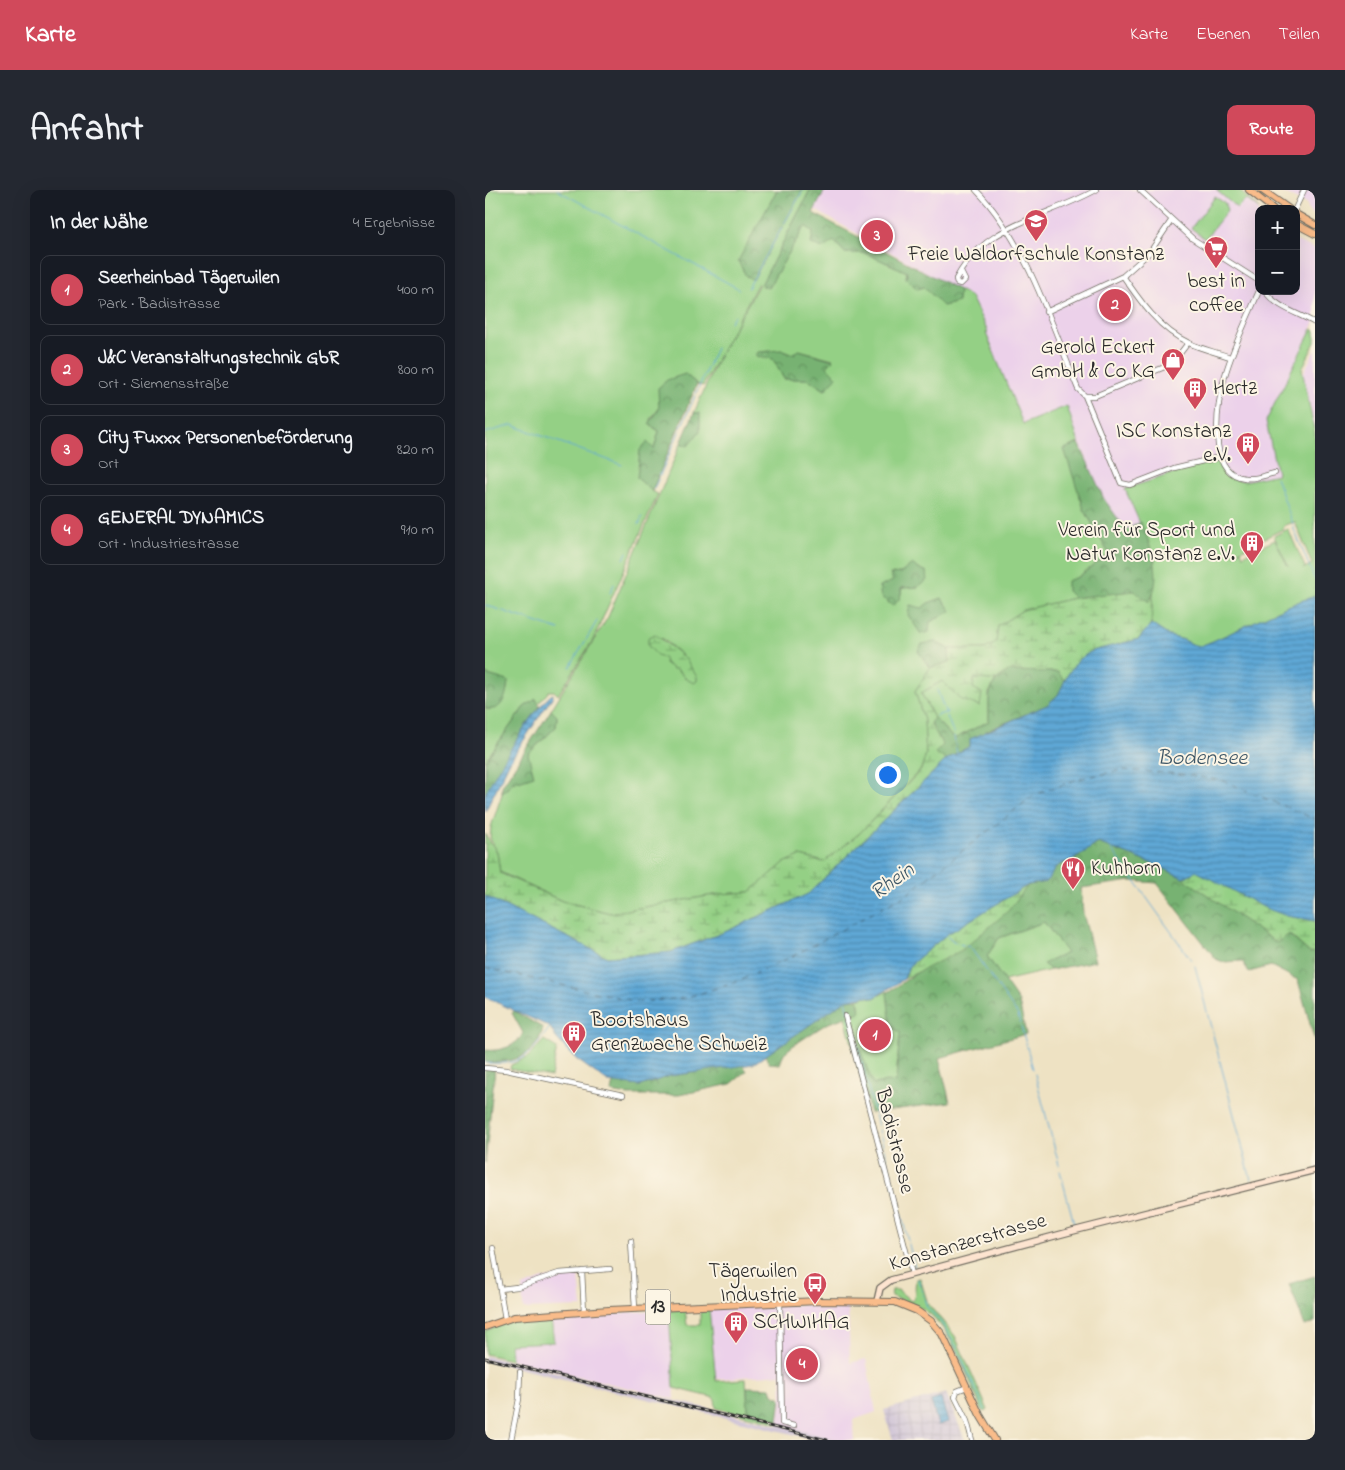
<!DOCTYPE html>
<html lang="de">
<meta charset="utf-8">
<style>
:root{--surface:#171b24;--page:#242831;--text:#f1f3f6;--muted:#9ea1a6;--line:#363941;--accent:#d1495b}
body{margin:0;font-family:"Indie Flower",sans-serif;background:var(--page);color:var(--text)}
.controls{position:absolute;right:15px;top:15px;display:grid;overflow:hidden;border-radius:10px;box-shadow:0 5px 20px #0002}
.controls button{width:45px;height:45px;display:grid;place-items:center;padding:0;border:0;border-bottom:1px solid var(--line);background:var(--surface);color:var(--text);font:25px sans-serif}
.you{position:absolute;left:402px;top:584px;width:18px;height:18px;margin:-12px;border:4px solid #fff;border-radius:50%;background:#1a73e8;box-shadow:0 0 0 8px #1a73e833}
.badge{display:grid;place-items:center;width:32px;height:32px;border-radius:50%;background:var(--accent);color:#fff;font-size:16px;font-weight:700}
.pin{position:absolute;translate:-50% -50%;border:2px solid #fff;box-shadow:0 1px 5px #0006}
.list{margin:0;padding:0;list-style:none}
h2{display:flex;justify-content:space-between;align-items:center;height:65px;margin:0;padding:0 20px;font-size:21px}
h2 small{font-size:16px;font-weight:400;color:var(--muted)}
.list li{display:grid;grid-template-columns:32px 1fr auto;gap:15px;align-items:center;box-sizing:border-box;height:70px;margin:0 10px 10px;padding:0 10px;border:1px solid var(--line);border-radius:10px}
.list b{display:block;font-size:19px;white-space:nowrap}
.list p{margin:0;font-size:16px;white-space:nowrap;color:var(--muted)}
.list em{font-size:16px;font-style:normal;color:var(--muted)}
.map{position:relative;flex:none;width:830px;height:1250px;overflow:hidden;border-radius:10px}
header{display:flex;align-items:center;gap:30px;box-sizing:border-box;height:70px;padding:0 25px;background:var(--accent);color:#fff}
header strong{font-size:24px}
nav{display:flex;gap:28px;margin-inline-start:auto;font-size:18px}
.intro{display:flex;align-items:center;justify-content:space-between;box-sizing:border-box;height:120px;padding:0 30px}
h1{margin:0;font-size:35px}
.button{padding:12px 22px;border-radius:10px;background:var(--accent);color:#fff;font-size:18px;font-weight:700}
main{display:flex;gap:30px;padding:0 30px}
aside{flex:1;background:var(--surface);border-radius:10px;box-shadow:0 5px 20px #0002}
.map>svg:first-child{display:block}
.built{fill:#ecd1ea}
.industrial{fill:url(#industrial-grid)}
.railway{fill:#cbbfd5}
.green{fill:#94d085;stroke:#607e58;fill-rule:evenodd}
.forest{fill:url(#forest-crowns);stroke:#516e4e}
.wetland{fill:url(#wetland-marsh);stroke:#607e58}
.water{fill:url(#water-rules);stroke:#446980}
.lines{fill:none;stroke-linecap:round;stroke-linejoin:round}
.stream{stroke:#5ea7d5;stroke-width:1}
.ferry{stroke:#3d5666;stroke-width:1;stroke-dasharray:6 5;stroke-linecap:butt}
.street-casing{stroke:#6f6b60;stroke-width:6}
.secondary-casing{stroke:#6f6b60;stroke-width:8}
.primary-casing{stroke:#6f6b60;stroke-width:8}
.street{stroke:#fff;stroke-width:4.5}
.secondary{stroke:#fde4d0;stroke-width:5.5}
.primary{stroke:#f9bc8a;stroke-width:6}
.rail-casing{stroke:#2b2b2b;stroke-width:3}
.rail{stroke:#fcf5e5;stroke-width:1;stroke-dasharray:4;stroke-linecap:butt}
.labels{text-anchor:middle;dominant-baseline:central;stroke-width:4;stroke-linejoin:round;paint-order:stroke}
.shield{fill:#fcf5e5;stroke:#6a6863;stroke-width:1}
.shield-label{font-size:20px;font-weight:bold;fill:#2b2b2b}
.poi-label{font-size:21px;fill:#2b2b2b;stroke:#fcf5e5;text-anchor:end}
.street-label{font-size:21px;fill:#2b2b2b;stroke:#fcf5e5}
.water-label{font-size:22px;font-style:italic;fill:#3d5666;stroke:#fcf5e5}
</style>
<header>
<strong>Karte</strong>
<nav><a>Karte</a><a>Ebenen</a><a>Teilen</a></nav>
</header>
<div class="intro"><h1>Anfahrt</h1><a class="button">Route</a></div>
<main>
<aside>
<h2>In der Nähe<small>4 Ergebnisse</small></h2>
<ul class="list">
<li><span class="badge">1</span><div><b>Seerheinbad Tägerwilen</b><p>Park · Badistrasse</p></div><em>400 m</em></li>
<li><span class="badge">2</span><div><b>J&amp;C Veranstaltungstechnik GbR</b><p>Ort · Siemensstraße</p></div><em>800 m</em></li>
<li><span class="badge">3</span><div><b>City Fuxxx Personenbeförderung</b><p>Ort</p></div><em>820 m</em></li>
<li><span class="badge">4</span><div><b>GENERAL DYNAMICS</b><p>Ort · Industriestrasse</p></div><em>910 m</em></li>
</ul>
</aside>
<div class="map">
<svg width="830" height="1250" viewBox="0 0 830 1250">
<defs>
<pattern id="industrial-grid" width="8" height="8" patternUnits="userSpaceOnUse" patternTransform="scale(1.25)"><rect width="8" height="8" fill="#cbbfd5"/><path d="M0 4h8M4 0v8" fill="none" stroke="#aea4b7"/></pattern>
<pattern id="forest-crowns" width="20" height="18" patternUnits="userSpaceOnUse" patternTransform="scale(1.25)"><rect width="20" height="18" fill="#77b272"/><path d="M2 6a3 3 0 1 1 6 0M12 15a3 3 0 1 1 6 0" fill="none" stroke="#62915e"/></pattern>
<pattern id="wetland-marsh" width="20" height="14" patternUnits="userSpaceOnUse" patternTransform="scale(1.25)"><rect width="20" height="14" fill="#94d085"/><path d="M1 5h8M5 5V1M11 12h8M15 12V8" fill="none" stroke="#79a96d"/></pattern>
<pattern id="water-rules" width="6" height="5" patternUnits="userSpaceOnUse" patternTransform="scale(1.25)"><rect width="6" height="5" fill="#5ea7d5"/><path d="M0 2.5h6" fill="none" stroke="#4e88ad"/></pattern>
</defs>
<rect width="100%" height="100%" fill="#fcf5e5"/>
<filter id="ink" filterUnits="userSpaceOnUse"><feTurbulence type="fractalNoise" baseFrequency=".02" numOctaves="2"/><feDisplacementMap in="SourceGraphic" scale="10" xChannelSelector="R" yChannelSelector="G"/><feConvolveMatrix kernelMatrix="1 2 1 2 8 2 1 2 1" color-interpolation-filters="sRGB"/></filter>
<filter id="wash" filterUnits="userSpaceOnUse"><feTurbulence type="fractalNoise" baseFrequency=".0096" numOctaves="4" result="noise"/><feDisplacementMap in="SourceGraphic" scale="20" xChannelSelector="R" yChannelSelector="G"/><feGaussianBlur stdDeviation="1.12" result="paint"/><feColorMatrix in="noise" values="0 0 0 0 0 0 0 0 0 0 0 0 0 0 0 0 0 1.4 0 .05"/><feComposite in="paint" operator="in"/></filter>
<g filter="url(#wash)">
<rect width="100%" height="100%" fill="#eee2c3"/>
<path class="built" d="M340 0H751L774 20V101H811V51L830 59V132L781 231 792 284 760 291 748 289 735 276 641 299 656 332 641 341 619 309 587 235H590L549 229 538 234 501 143 503 142 486 107 330 20Z
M791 0H830V25L824 22 822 14Z
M830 159V256L818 184Z
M94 1086 97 1117 38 1119 37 1097 61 1088Z
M299 1115H363L365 1173 381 1169 391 1222 368 1230 369 1250H355L293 1235 297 1209 296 1184 230 1189 224 1118Z
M185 1119 190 1209 26 1170 25 1154 69 1152 66 1129Z"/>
<path class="industrial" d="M461 1203 480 1250H408L399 1220Z"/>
<path class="railway" d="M0 1166 66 1181 355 1250H332L0 1170Z"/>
<path class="green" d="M0 0H292L254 71 268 90 318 0H325L276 95 283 98 320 36 349 51 360 63H380L422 82 421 88 432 99 439 97 458 116 472 112 474 100 486 107 503 142 501 143 538 234 582 216 594 253 580 259 599 319 624 364 593 387 582 401 589 408 538 420 513 436 511 453 500 459H464L450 452 433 461 445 478 430 501 439 530 441 564 436 579 375 643 339 672 315 666 300 673 265 702 235 704 125 723 77 711 15 682 12 662 5 648 6 637 17 604 27 593 43 564 71 537 72 527 66 520 123 427 196 253 203 256 215 223H209L234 166 274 94 273 93 218 196 212 194 200 184 166 229V236L174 241 169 259 166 301 173 304 108 450 73 505 69 501H64L54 513 51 510 39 517 0 571V518L4 520 23 492 0 484ZM296 160 307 164 314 160 348 169 342 177 340 200 323 189H299L288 169ZM416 383 433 397 417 398 415 408 406 384ZM177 448 200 468 201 489 191 479 180 473Z
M731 0H754L774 19 761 9 752 18Z
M730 7 740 13 742 21 720 49 706 38Z
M827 139 830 141V152L817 179 830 244V406C789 419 753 442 713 457L699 450 684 446 666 434 670 368 640 299 729 270 748 289 760 291 792 284 781 231ZM810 332 827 374 818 379 820 377 803 339 789 346 803 376 790 350 758 365 756 360 748 364 798 339 800 335Z
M488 489 511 490 504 503V531L469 549 449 528 436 503 457 491 476 510 488 498Z
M559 732 583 763 559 774 566 780 519 791 502 766 514 748Z
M403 801 415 842 411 891 388 894 374 857 367 854 360 826 375 822 373 809 381 806 389 808Z
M59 850 72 858 66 887 25 879 26 875 43 867Z
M435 1088 443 1114 470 1146 503 1220 500 1222 497 1220C484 1191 469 1145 445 1124 434 1115 419 1111 406 1106L407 1100H413L426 1111 429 1109 431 1089Z
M221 1118H224L231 1191 261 1189 263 1222 293 1230V1233L231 1218 230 1208 189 1198 184 1124 186 1120 200 1119 202 1135H215V1123Z
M66 1129 69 1152 25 1154 26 1170 0 1164V1142L3 1140 22 1132Z"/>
<path class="forest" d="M292 0H318L268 90 261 86 253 71Z
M325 0H340L328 23 474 100 473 112 458 116 439 97 432 99 421 88 422 82 380 63H360L349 51 338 58 326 54 328 42 320 36 283 98 276 95Z
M296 160 306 164 314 160 348 170 342 177 352 187 340 200 323 189H299L288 169 271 166 273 162Z
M200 184 212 194 167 301 152 288 155 260 162 252 169 259 174 241 164 234 174 219 173 198 182 190Z
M209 223H215V241L203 256 196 253Z
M594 253 619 309 641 340 656 332C666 358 679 385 664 412L649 401 589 408 582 401V391L593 387 624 364 599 319 579 259Z
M427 374 433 379 441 381 442 390 433 397 417 398 415 408 408 416 396 407 394 397 408 391 405 384 416 383Z
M457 408 466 421 445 432 444 442 436 444 423 425 425 415 437 418 443 413Z
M450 452 464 459 465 472 445 478 433 461 437 454Z
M523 481 574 482 580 491 573 505 562 515 499 542 485 556 461 570 449 563 444 532 449 528 469 549 504 531C504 507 501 496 523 481Z
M0 484 23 491C22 504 18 524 0 518Z
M51 509 55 516 30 552 0 606V571L39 517Z
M66 520 72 526 71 537 43 564 49 586 27 593 17 604V596Z
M613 653 676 677 698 688 792 753 803 744 825 763 830 762V852L813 790 786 776 764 782 757 771 738 772 731 769 672 693 646 691 596 698 598 723 610 771 566 780 558 774 582 763 559 732 514 748 502 766 534 812 541 844 454 868 465 912 385 923 367 854 374 857 388 894 411 891 415 842 406 837 402 803 523 721 543 695 561 692 572 676 591 668Z
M373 809 375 822 341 834 309 855 299 863 295 874 284 873 281 865 361 810Z
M29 821 58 838C51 867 26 874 0 872V860C14 862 33 856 38 843L27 823Z
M258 875 262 881 246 894 194 905H143L126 902 128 892 155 896 185 886Z
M0 878 10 879 0 973Z
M830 1086V1132L820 1136 804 1094Z
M262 1197 286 1198 288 1204 296 1208 293 1230 263 1222Z"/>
<path class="wetland" d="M649 401 664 412 668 404 666 434 654 449 607 461 583 484 580 491 573 482 523 481 511 490 489 489 488 498 497 503 495 516 476 510 457 491 436 503 449 528 445 533 458 555 450 563 461 570 323 704 240 742 186 762 122 767 0 706V644L12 662 15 683 77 711 125 723 235 704 265 702 299 673 315 666 339 672 375 643 436 580 441 564 439 530 430 501 445 478 465 472 464 459H500L511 453 513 436 538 420 589 408Z
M170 444 200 468 212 487V491L209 493 201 489 192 479H188L180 473 179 468 174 467 163 456V448Z
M711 681 802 726 830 731V762L825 763 804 744 792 753 698 688Z
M543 695 523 721 477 760 419 789 424 776 461 745Z"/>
<path class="water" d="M830 406V731L802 726 780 718 711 681 698 688 676 677 613 653 591 668 572 676 561 692 543 695 461 745 424 776 419 789 389 808 381 806 361 810 268 874 185 886 155 896 123 892 91 869 71 848 65 837 0 807V706L122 767 186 762 240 742 323 704 461 570 485 556V549L562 515 573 505 583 484 594 469 607 461 654 449 666 434 684 446 699 450 713 457C753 442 789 419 830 406Z
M68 504V506L25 571 0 622C0 617 0 611 0 606 3 592 56 508 68 504Z
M456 1208 463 1232 453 1235 446 1211Z"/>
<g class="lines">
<path class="stream" d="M72 0 254 99
M263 98 318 0
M245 132 249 126
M0 243 27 235 137 275
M791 287 808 334
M169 299 231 158
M154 334 157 327
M808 337 830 390
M139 369 142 362
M125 403 129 394
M0 415 74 440
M85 477 112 431
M452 500 468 542 472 564
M451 526 462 522
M626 658 707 771
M461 745 468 752 485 757 533 825 548 879
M710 776 766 990
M361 810 364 822
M365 827 409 998
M0 873C37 876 45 866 65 837
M550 884 574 975
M575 981 590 1037
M412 1008 430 1078
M433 1089 442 1117 455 1131 471 1156 500 1220"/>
<path class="ferry" d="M0 778 154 812 200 808 252 792 306 767 421 705 549 605 593 589 637 580 697 584 739 591 830 629"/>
</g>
</g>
<g filter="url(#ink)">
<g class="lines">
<g class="street-casing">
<path id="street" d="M491 0C541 51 566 133 593 199L600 206 636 293 645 295 689 278 735 267
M655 0 708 49 774 91
M810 19 819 0
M476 82 480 90 476 94 472 93 471 89C501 32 559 29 611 0
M638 86C655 111 675 140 704 153 716 159 731 162 745 167
M774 101C752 152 727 198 733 255 735 271 742 286 760 288 770 290 780 285 790 283
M780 101C790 117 815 124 830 133
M561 122 638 86 665 62 686 31
M600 206H610L682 176 693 166 703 153
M360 826 427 1084
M0 878 21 880 138 905
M146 1051 150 1118
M8 1058 20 1129
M97 1081 99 1122
M15 1099 32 1097 74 1083 125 1079
M295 1113 297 1233 309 1236
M482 1197 472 1201 470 1207 482 1231 487 1250
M26 1250 34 1209 35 1182"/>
</g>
<g class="secondary-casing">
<path id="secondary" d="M392 1111 395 1098 406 1090 588 1041 830 980"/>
</g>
<g class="primary-casing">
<path id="primary" d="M764 0 788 19
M777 0 804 19
M811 24 830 35
M811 34 830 44
M0 1137 29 1127 124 1120 334 1111 410 1112 432 1121 446 1131 457 1144 495 1225 510 1250"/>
</g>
<use href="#street" class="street"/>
<use href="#secondary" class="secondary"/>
<use href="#primary" class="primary"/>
<g class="rail-casing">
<path id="rail" d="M0 1168 342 1250"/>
</g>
<use href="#rail" class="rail"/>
</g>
</g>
<defs>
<g id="school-pin" transform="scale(1.25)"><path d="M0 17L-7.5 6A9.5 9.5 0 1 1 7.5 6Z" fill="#d1495b" stroke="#fcf5e5"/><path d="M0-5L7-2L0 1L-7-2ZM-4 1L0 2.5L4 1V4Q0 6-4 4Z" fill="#fff"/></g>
<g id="supermarket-pin" transform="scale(1.25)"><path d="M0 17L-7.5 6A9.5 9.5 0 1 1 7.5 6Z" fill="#d1495b" stroke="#fcf5e5"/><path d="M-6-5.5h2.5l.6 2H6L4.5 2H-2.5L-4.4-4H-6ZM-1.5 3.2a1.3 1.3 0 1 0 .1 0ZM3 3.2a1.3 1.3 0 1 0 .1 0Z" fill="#fff"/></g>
<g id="shop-pin" transform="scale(1.25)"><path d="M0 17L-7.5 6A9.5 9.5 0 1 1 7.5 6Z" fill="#d1495b" stroke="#fcf5e5"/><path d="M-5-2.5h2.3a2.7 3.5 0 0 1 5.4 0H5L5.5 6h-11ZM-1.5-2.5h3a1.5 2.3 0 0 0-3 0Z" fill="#fff"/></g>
<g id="building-pin" transform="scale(1.25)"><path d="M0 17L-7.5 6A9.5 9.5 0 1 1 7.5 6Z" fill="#d1495b" stroke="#fcf5e5"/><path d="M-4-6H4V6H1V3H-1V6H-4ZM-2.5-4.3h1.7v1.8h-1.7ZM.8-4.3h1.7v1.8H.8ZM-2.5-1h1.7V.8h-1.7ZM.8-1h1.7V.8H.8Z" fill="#fff"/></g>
<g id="restaurant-pin" transform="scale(1.25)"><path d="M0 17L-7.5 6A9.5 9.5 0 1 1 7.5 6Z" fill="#d1495b" stroke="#fcf5e5"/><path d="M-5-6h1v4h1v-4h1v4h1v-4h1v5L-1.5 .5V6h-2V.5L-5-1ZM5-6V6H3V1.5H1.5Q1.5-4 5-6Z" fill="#fff"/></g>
<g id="bus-pin" transform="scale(1.25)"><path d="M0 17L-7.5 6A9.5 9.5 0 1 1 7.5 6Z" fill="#d1495b" stroke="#fcf5e5"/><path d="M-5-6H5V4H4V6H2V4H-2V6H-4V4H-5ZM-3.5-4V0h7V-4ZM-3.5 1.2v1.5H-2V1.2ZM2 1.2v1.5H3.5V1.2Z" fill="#fff"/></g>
</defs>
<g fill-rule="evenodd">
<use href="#school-pin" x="551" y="31"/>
<use href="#supermarket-pin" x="731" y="58"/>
<use href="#shop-pin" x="688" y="170"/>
<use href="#building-pin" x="710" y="199"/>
<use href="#building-pin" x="763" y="254"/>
<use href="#building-pin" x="767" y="353"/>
<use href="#restaurant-pin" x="588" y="679"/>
<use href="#building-pin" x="89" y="843"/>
<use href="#bus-pin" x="330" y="1094"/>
<use href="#building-pin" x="251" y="1133"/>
</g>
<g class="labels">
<rect class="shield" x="160.5" y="1099.5" width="25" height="35" rx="4"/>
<g class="shield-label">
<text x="173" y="1117">13</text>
</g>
<g class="poi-label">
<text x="551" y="65" text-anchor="middle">Freie Waldorfschule Konstanz</text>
<text x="731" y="92" text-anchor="middle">best in<tspan x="731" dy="24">coffee</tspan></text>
<text x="670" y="158">Gerold Eckert<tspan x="670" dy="24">GmbH &amp; Co KG</tspan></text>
<text x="728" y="199" text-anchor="start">Hertz</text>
<text x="746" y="242">ISC Konstanz<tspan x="746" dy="24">e.V.</tspan></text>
<text x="750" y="341">Verein für Sport und<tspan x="750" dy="24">Natur Konstanz e.V.</tspan></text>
<text x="606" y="679" text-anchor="start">Kuhhorn</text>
<text x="106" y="831" text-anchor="start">Bootshaus<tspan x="106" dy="24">Grenzwache Schweiz</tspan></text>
<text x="312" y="1082">Tägerwilen<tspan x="312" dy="24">Industrie</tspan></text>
<text x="268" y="1133" text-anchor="start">SCHWIHAG</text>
</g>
<g class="street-label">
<text transform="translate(409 951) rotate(76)">Badistrasse</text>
<text transform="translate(483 1053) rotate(-16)">Konstanzerstrasse</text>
</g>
<g class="water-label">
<text x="717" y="569">Bodensee</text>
<text transform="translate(408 692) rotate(-35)">Rhein</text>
</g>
</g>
</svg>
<div class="controls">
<button>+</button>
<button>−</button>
</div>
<div class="you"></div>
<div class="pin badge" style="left:390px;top:845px">1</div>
<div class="pin badge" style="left:630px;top:115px">2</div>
<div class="pin badge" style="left:392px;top:46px">3</div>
<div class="pin badge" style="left:317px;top:1174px">4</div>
</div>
</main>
